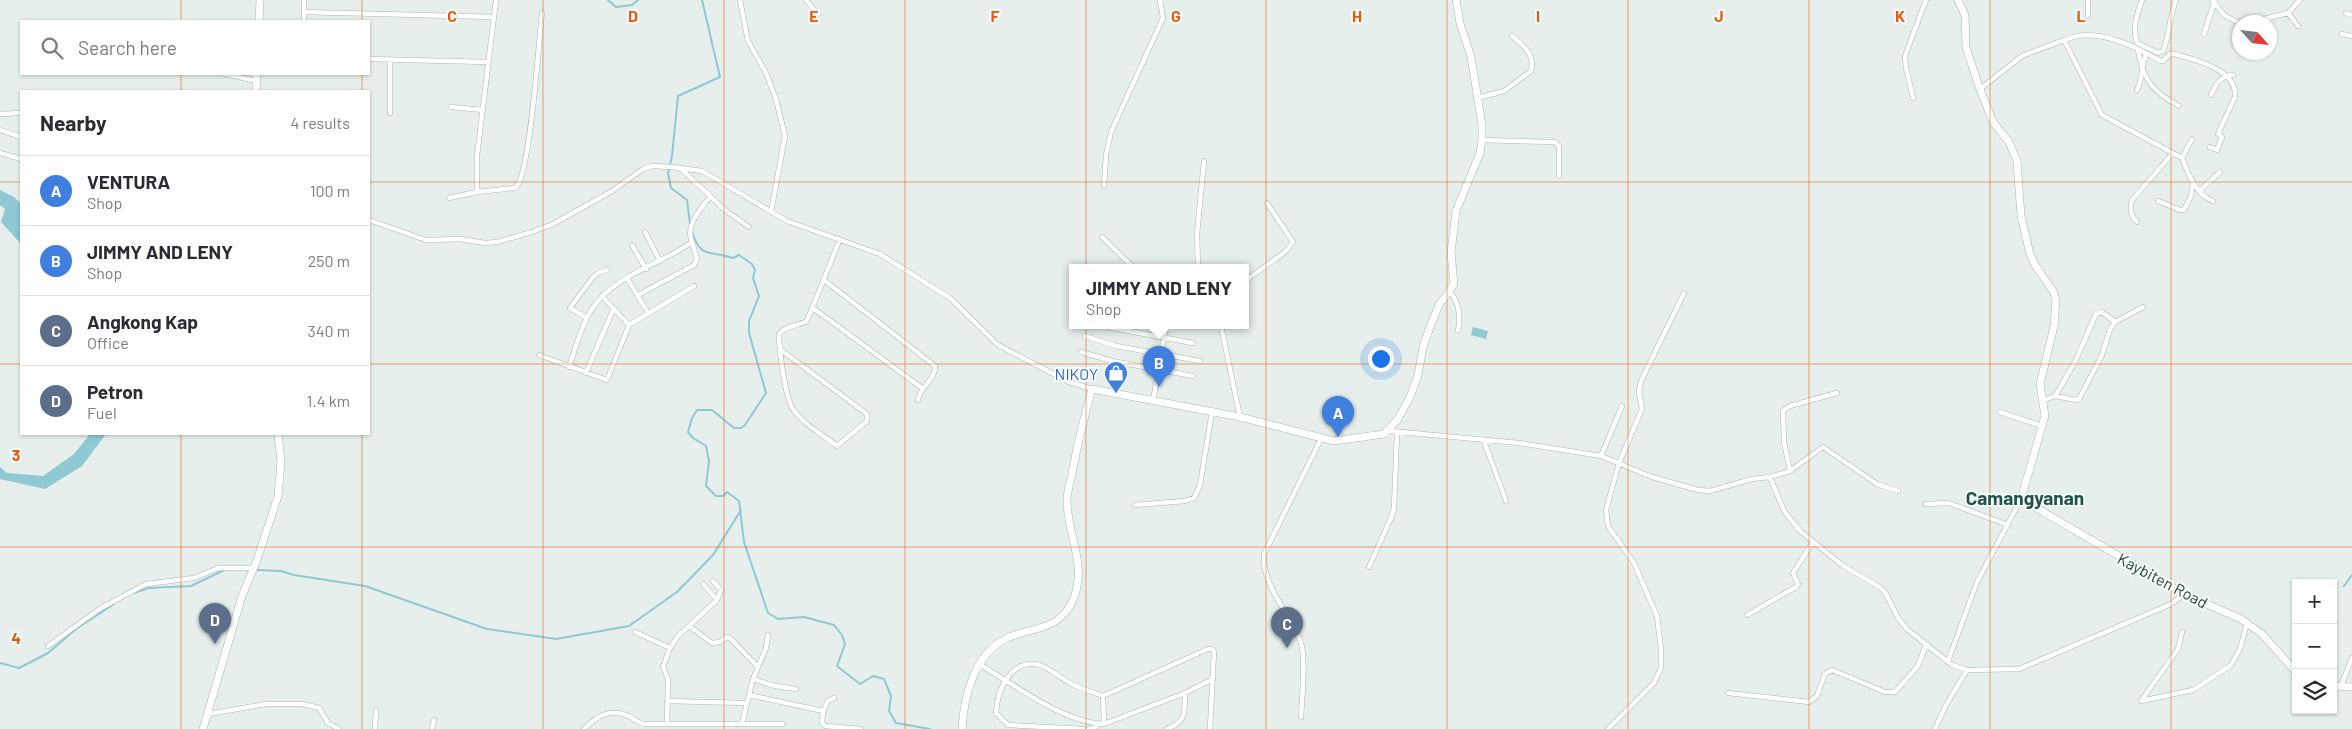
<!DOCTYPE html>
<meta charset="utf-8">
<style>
:root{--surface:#fff;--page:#f2f2f3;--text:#2b2b33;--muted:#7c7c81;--line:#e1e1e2;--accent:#855347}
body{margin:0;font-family:Barlow,sans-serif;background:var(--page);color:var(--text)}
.controls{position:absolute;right:15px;bottom:15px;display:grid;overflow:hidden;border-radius:0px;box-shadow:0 1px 4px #0004}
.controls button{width:45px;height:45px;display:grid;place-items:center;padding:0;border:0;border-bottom:1px solid var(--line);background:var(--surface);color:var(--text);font:25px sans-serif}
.compass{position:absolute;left:2232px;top:15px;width:45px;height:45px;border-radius:50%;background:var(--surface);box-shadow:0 1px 4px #0004;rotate:117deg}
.you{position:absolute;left:1380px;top:358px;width:18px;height:18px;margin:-12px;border:4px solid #fff;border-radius:50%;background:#1a73e8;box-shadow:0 0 0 8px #1a73e833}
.badge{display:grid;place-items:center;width:32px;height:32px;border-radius:50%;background:var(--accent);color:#fff;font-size:16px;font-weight:700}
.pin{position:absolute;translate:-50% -41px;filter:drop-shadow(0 1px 2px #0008)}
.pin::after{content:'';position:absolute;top:26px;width:18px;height:15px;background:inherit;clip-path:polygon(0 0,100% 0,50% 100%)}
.popup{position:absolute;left:1069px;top:264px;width:180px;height:65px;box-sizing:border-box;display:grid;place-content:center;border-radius:0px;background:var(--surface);filter:drop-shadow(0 1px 4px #0005);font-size:16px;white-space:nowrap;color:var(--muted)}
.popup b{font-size:19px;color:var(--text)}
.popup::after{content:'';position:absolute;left:50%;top:100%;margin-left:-10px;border:10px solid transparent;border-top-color:var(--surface)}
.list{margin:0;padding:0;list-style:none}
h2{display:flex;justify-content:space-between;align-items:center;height:65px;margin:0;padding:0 20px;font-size:21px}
h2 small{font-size:16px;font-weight:400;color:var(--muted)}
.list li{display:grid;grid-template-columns:32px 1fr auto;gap:15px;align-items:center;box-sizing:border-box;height:70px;padding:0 20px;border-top:1px solid var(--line)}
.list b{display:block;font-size:19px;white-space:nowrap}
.list p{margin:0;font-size:16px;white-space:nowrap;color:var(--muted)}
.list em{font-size:16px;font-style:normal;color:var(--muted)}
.icon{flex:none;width:28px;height:28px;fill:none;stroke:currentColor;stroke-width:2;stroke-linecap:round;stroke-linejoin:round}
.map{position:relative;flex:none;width:2352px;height:729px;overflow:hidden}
.search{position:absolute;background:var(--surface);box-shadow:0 1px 4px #0004;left:20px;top:20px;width:350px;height:55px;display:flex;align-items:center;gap:12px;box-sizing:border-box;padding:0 18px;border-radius:0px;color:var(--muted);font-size:19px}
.panel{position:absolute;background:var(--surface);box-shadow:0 1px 4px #0004;left:20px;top:90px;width:350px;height:345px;border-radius:0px}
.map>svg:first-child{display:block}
.water{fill:#8ec9d4}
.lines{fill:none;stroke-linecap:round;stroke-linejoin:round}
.stream{stroke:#8ec9d4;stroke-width:2}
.street-casing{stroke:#a8b8b2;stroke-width:5.5}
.secondary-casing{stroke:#a4bbb3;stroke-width:8}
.street{stroke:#fff;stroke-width:4.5}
.secondary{stroke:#fff;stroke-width:7}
.grid{fill:none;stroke:#e8590c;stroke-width:1;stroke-opacity:0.55}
.labels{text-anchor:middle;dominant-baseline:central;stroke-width:4;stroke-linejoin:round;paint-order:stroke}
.shop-label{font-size:16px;fill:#366cbe;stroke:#f7fbf9;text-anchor:end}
.street-label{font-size:16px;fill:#24423a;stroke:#f7fbf9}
.quarter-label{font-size:19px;font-weight:bold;fill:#1f5548;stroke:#f7fbf9}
.grid-label{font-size:16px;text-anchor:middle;font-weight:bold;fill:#e8590c;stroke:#f7fbf9;stroke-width:4;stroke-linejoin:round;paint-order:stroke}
</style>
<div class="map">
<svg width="2352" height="729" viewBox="0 0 2352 729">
<rect width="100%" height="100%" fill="#e6efeb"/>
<path class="water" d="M0 190 14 197 21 204V244L1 222 5 209 0 205Z
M1473 327 1488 331 1486 339 1471 335Z
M90 434H106L82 466 45 489 0 479V467L7 473 43 476 74 454Z"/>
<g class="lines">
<path class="stream" d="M608 0 616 7 632 5 638 0
M690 224 687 200 671 188 668 173 672 156 678 96 720 77 702 0
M692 231C700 260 711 250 733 258L739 255 752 264 755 270 753 278 759 296 749 321V333L766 393 745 425 741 428H734L712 410H697L692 418 688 432 693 438 706 446 709 461 706 486 716 496H723L727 492 739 501 744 542 768 613 778 619 804 617 834 625 842 635 845 644 837 666 860 684 873 676 884 679 891 696 889 711 896 723 930 729
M257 570 281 571 294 575 365 586 487 629 556 639 629 626 677 592 713 555 741 510
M2344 586 2352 575
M134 593 149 588 191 586 224 570
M0 663 19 668 48 653 76 629 114 604"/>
<g class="street-casing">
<path id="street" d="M304 0V21
M740 0 748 41 766 73 776 99 785 136 771 212
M806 0 818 14
M2088 0V16
M2142 0C2137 14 2132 28 2137 43L2158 53 2163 51C2170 35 2169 16 2176 0
M2212 0 2225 16 2240 23
M304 12 494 17
M2288 13 2298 26
M2346 13 2352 15
M2252 22 2288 13 2300 0
M2204 34 2215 0
M2342 34 2352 36
M2064 40C2095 26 2133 45 2160 61H2163L2170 54H2175C2196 60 2238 70 2235 97L2218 134 2222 137 2217 150 2210 147
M2138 50C2143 80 2153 92 2179 106
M369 59 488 62
M225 74 257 81
M1980 89 2022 56 2064 40 2102 115 2182 158
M2137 90C2143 78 2141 67 2146 54
M2211 95C2216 84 2220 76 2233 75
M1478 98 1504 91 1531 71C1535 54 1524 46 1512 36
M1913 98 1906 68 1905 56 1926 0
M451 107 483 110
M390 113V60
M0 114 21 113
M0 130 21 137
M2192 139 2182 158C2189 175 2195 194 2213 201
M1482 140 1555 142 1559 146V176
M0 153 21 159
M680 168 725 210 749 227
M1104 186 1106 155 1111 132 1163 18 1160 0
M2199 191 2220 172
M477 192 515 188C530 179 539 38 542 13
M449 198 477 192V156L496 0
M2158 201 2180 210H2184L2191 196 2193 184
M369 220 426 240 460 239 485 243 497 242 532 232 553 224 612 191 643 169 652 166 672 167 702 171 787 221 880 254 950 298 998 345 1069 382 1092 389
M2137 222C2130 215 2130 209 2132 200L2173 153
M645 232 660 261
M1102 237 1134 268
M632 245 646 269
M1198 268 1197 234 1204 161
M627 278 648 313
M824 280 935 366C936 379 920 387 918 400
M1245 281 1285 252 1293 242 1267 203
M1449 291C1459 301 1461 317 1458 330
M638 295 694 265 697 259 692 242
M602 296 629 325
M813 308 922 388
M587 318 570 308 593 277 598 273 607 270
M1221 326 1240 417
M1107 327 1193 343
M1085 336 1116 346 1200 361
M781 350 867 414V421L837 446C823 435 803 424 793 409 785 397 779 350 779 334 784 326 798 326 807 321L840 239
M1081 352 1112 361 1193 376
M539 355 607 380 629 325 694 286
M569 367C576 347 581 326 592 309 614 275 660 265 692 242 685 225 700 210 710 197
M586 373 613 310
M2055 396 2075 362 2096 314 2102 312 2115 322
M2044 400 2055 396 2076 400 2079 399 2102 355 2110 329 2115 322 2143 307
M1153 401 1166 326
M2000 412 2042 426
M1390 431 1519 443 1601 456 1652 477 1698 490 1710 491 1752 479 1770 477 1784 511 1800 531 1842 565 1881 588 1886 594 1898 618 1907 629 1952 665 1967 670 2019 669 2171 604 2184 594
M1484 441 1506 501
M1601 456 1622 406
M1790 471 1823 447 1877 484 1898 491
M1770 477 1790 471 1784 442 1783 411 1790 406 1837 393
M1925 504 1949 503 2008 525
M1135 505 1184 501 1194 498 1200 485 1212 412
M1369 567 1391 518 1394 508 1397 433
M713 581 721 590 717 600
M1747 615 1796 587 1798 584 1793 573 1813 542
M689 626 717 600 703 584
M635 632 670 648 663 667 668 679 667 724
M48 646 101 608 146 584 194 578 218 568H255
M670 648 678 636 689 626 712 643 720 642 726 637 730 638 758 667
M1948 661 1977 582 2021 499
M979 664C1015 685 1062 722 1104 724L1185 693 1213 679
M753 679 775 686 796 689
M2341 686 2352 658
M1728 693 1809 702 1817 696 1825 674 1832 670 1885 692H1895L1918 666 1926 645
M749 695 823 711 822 723 825 726 861 729
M1103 696 1208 649H1212L1214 652 1210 729
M667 701 746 703
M2141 701 2193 690 2231 665 2240 649 2247 623
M2141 701 2178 649 2182 632
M823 711 828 701 834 698
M208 714 266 704H303L319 708 328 723 339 729
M1301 717C1302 698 1306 660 1301 643 1291 613 1262 588 1264 554L1321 439
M742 723 753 679 766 648 768 635
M375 729 376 710
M432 729 434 720
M584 729C597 716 610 708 629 716 634 719 637 722 643 724H783
M1083 729 1008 725 996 713C997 692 1009 661 1036 664 1048 666 1060 678 1070 683 1080 689 1092 692 1103 696L1104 724
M1088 729 1094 728 1098 724
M1167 729C1188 720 1184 713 1185 693
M1608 729 1654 683 1661 668V649L1657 616 1634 563 1608 526 1606 510 1619 463 1642 409 1639 392 1641 381 1684 293
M1935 729 1946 705 1967 670"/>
</g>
<g class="secondary-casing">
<path id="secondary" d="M1958 0 1965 15 1966 47 1979 87 1993 122 2009 142 2017 161 2021 216 2030 254 2035 265 2053 291 2056 300 2054 326 2040 384 2045 416 2021 499 2184 594 2241 619 2262 634 2296 672
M259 21 260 0
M256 91 257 74
M2333 686 2352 687
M203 729 242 596 257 560 278 496 281 462 278 434
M962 729C964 696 974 654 1007 638 1031 627 1060 631 1073 600 1088 565 1067 535 1067 500 1067 492 1070 483 1072 474 1077 445 1084 418 1092 389L1240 417 1334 441 1384 434 1398 419 1410 397 1418 375 1423 347 1430 327 1439 305 1454 284 1451 252 1456 211 1480 153 1482 140V125L1471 57 1460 23 1456 0"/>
</g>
<use href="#street" class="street"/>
<use href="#secondary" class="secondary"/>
</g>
<path class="grid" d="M181 0V21M362 0V21M543 0V729M724 0V729M905 0V729M1086 0V729M1266 0V729M1447 0V729M1628 0V729M1809 0V729M1990 0V729M2171 0V729M181 74V91M362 74V91M0 182H21M369 182H2352M0 364H21M369 364H2352M181 434V729M362 434V729M0 547H2352"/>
<defs>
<g id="shop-pin" transform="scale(1.25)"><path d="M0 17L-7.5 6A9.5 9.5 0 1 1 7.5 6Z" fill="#3f7fe0" stroke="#f7fbf9"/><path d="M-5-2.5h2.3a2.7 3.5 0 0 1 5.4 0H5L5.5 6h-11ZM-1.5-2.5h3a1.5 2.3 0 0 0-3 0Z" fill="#fff"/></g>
</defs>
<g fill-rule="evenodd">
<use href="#shop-pin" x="1116" y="373"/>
</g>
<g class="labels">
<g class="shop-label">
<text x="1098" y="373">NIKOY</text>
</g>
<g class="street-label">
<text transform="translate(2163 580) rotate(28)">Kaybiten Road</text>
</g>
<g class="quarter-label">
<text x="2025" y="497">Camangyanan</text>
</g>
</g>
<g class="grid-label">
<text x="452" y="22">C</text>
<text x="633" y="22">D</text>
<text x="814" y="22">E</text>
<text x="995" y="22">F</text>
<text x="1176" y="22">G</text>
<text x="1357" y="22">H</text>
<text x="1538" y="22">I</text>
<text x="1719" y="22">J</text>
<text x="1900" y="22">K</text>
<text x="2081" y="22">L</text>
<text x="16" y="461">3</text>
<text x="16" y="644">4</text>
</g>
</svg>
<div class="controls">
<button>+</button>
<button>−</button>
<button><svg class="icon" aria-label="layers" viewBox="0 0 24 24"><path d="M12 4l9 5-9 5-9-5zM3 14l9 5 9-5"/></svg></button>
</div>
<svg class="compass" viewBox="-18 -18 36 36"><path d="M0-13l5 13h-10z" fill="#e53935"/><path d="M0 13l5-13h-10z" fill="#7c7c81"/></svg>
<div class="you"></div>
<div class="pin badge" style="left:1338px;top:437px;background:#3f7fe0">A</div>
<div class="pin badge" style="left:1159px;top:387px;background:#3f7fe0">B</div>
<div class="popup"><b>JIMMY AND LENY</b>Shop</div>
<div class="pin badge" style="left:1287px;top:648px;background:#5c6f8a">C</div>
<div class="pin badge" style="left:215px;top:644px;background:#5c6f8a">D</div>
<div class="search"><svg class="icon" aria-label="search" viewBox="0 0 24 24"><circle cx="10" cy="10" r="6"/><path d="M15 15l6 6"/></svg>Search here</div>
<section class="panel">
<h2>Nearby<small>4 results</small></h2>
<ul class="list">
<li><span class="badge" style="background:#3f7fe0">A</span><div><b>VENTURA</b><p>Shop</p></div><em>100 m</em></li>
<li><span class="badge" style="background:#3f7fe0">B</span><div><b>JIMMY AND LENY</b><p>Shop</p></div><em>250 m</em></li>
<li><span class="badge" style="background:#5c6f8a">C</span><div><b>Angkong Kap</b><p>Office</p></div><em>340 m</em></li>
<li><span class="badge" style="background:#5c6f8a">D</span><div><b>Petron</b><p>Fuel</p></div><em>1.4 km</em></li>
</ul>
</section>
</div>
